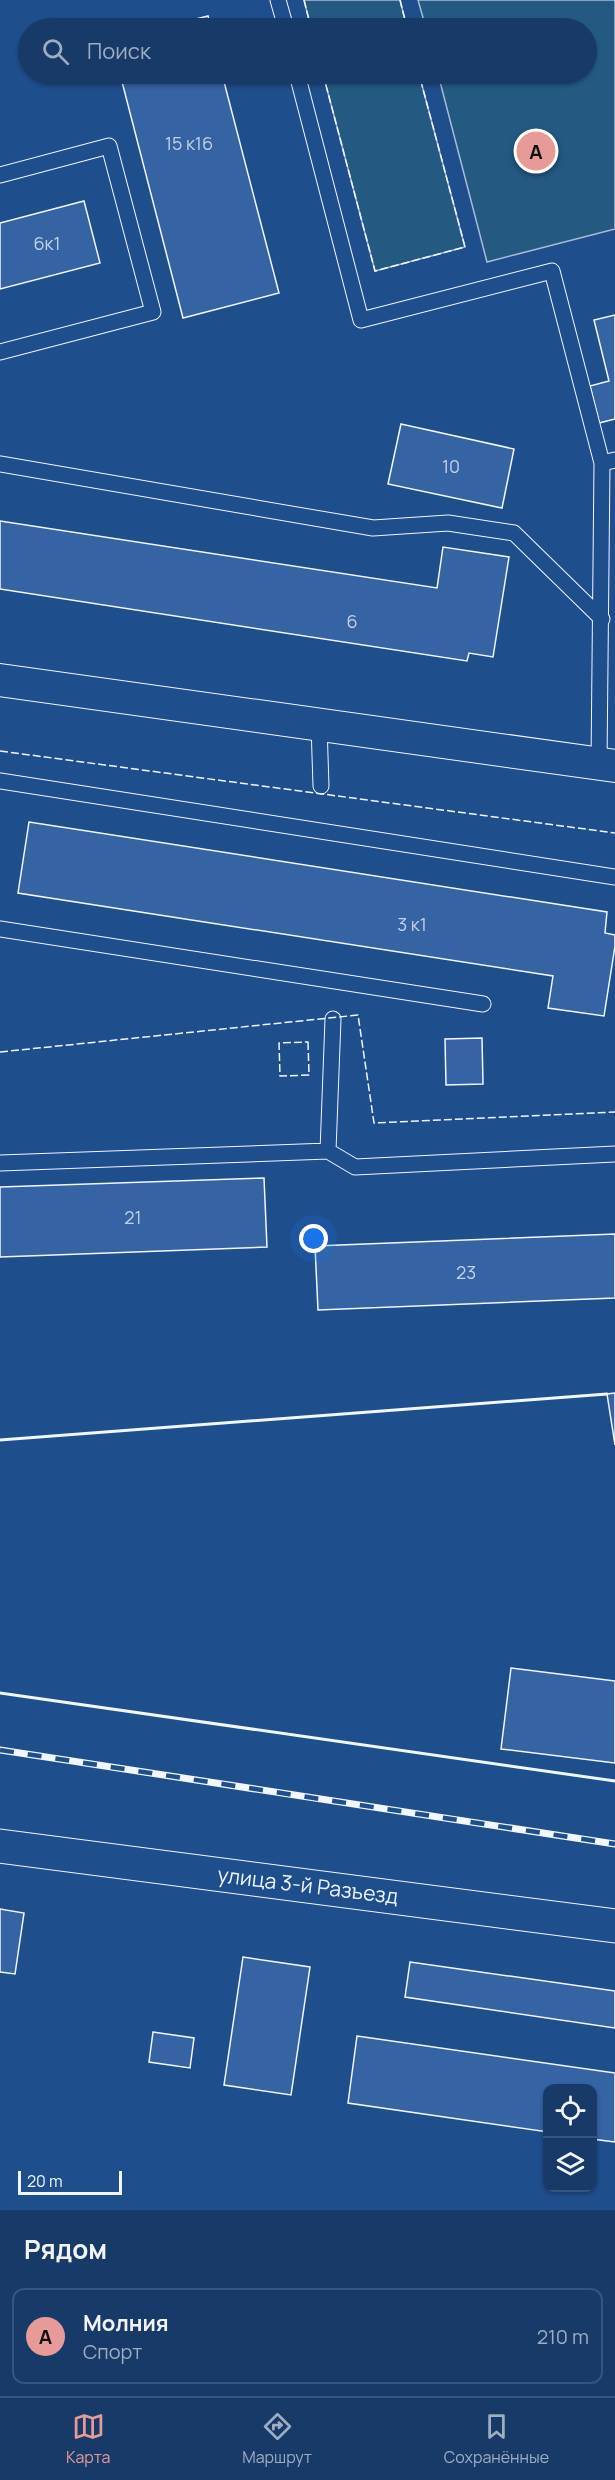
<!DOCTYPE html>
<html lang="ru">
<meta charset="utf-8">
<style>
:root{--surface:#173a69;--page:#244571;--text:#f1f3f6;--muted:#9eadc0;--line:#36547d;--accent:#e69b98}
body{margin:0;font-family:Manrope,sans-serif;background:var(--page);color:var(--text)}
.controls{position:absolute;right:18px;bottom:18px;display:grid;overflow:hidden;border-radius:12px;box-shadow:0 2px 4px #0004}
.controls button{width:54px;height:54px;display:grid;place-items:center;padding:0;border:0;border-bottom:2px solid var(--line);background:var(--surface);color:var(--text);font:30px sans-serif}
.scale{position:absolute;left:18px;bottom:15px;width:104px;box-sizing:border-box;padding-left:6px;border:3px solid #f2f6ff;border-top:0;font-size:16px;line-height:21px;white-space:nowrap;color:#f2f6ff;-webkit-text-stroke:4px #1f4e8c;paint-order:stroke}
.you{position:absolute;left:314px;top:1239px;width:21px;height:21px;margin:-15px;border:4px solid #fff;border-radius:50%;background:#1a73e8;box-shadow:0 0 0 9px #1a73e833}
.badge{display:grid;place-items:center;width:39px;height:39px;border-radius:50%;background:var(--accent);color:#111;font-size:20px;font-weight:700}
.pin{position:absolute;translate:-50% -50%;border:3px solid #fff;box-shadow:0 2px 6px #0006}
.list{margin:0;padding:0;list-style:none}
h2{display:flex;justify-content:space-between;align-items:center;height:78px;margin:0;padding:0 24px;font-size:26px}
h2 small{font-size:20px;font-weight:400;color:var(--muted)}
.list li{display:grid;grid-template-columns:39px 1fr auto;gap:18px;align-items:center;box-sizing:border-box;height:96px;margin:0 12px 12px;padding:0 12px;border:2px solid var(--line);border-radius:12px}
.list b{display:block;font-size:22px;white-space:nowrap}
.list p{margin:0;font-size:20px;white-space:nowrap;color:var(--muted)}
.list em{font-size:20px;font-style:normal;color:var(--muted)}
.icon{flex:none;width:33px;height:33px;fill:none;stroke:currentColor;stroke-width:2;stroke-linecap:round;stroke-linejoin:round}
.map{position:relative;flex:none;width:615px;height:2210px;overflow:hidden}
.search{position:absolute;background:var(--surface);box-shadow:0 2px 4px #0004;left:18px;right:18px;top:18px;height:66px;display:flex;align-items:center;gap:15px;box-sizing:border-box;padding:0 21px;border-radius:33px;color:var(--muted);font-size:22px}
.sheet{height:186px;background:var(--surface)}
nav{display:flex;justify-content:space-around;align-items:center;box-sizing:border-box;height:84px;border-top:2px solid var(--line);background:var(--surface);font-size:16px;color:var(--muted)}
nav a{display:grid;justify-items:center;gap:3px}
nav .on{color:var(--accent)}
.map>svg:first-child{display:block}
.green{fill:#245a82;stroke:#a8bbd7;stroke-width:1.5}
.building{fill:#3563a3;stroke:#f2f6ff;stroke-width:1.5}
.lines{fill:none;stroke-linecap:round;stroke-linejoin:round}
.service-casing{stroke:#f2f6ff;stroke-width:17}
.minor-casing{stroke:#f2f6ff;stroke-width:34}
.tertiary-casing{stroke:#f2f6ff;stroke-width:35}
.service{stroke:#1f4e8c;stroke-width:15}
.minor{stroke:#1f4e8c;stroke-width:32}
.tertiary{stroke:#1f4e8c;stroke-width:33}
.rail-casing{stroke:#f2f6ff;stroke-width:7}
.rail{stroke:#1f4e8c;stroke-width:4.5;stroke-dasharray:14;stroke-linecap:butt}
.fence{stroke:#f2f6ff;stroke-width:1.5;stroke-dasharray:8 3;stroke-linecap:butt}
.wall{stroke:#f2f6ff;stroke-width:3}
.labels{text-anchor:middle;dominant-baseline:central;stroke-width:4.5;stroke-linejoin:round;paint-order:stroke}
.number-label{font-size:18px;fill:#c3d1e8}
.street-label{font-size:21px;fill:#f2f6ff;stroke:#1f4e8c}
</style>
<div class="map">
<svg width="615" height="2210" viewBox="0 0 615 2210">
<rect width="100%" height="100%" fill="#1f4e8c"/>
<path class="green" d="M304 0H400L407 28H311Z
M418 0H615V229L487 262 438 74H586V28H426Z
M323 74H419L465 247 375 271Z"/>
<path class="building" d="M208 16 211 28H161Z
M120 74H222L279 293 183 318Z
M84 201 100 263 0 289V223Z
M615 315V419L599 423 590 386 609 381 594 320Z
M401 424 514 449 502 508 388 484Z
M0 521 437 588 443 547 509 557 493 657 469 653 467 661 0 589Z
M29 822 607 912 605 933 615 935V946L604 1016 548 1008 553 976 18 893Z
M482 1038 483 1084 446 1085 445 1039Z
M264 1178 267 1247 0 1257V1187Z
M615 1234V1298L318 1310 315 1246Z
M615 1393V1445L607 1394Z
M511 1668 615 1681V1763L501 1749Z
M0 1909 24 1913 15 1974 0 1972Z
M243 1957 310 1967 291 2095 224 2085Z
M410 1962 615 1991V2028L405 1997Z
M153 2032 194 2038 190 2068 149 2062Z
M357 2036 615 2073V2142L592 2139V2088H548V2132L348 2103Z"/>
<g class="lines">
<g class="service-casing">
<path id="service" d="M278 0 286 28
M297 74 361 320 552 271 602 463
M0 175 109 146 153 312 0 352
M0 464 373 528 448 523 514 533 602 619
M319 725 321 786
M599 764 602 463 615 460
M0 781 615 877
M0 929 483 1004
M333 1019 328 1151 355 1167 615 1154
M0 1163 328 1151"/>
</g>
<g class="minor-casing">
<path id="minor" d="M0 680 615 766"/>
</g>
<g class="tertiary-casing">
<path id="tertiary" d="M0 1846 615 1926"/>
</g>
<use href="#service" class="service"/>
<use href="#minor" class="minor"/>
<use href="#tertiary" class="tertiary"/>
<g class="rail-casing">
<path id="rail" d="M0 1750 615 1844"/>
</g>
<use href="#rail" class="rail"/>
<path class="fence" d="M304 0 311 28
M400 0 407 28
M323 74 375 271 465 247 419 74
M0 751 615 833
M308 1042 309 1075 280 1076 279 1043Z
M0 1052 358 1015 374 1123 615 1112"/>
<path class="wall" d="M0 1440 607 1394
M0 1693 615 1781"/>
</g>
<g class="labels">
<g class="number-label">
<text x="189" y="143">15 к16</text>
<text x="47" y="243">6к1</text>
<text x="451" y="466">10</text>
<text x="352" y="621">6</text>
<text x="412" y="924">3 к1</text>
<text x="133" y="1217">21</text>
<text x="466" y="1272">23</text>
</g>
<g class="street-label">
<text transform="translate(308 1885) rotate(7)">улица 3-й Разъезд</text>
</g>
</g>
</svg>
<div class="controls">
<button><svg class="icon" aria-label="locate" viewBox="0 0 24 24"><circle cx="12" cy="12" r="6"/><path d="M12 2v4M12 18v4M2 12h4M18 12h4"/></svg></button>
<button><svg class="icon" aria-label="layers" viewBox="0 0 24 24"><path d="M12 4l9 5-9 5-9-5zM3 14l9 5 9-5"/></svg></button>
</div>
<div class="scale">20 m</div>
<div class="you"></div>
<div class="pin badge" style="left:536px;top:151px">A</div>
<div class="search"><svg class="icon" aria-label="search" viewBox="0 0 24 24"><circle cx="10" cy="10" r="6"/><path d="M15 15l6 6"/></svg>Поиск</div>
</div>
<section class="sheet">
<h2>Рядом<small></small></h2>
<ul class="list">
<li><span class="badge">A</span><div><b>Молния</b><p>Спорт</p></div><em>210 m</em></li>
</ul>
</section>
<nav>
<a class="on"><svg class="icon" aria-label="map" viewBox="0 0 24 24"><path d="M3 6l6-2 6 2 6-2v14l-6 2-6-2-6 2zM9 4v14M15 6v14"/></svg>Карта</a>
<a><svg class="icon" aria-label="directions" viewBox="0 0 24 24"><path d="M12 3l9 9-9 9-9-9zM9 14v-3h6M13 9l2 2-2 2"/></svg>Маршрут</a>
<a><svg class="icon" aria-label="saved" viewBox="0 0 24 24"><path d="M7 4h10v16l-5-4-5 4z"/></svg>Сохранённые</a>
</nav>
